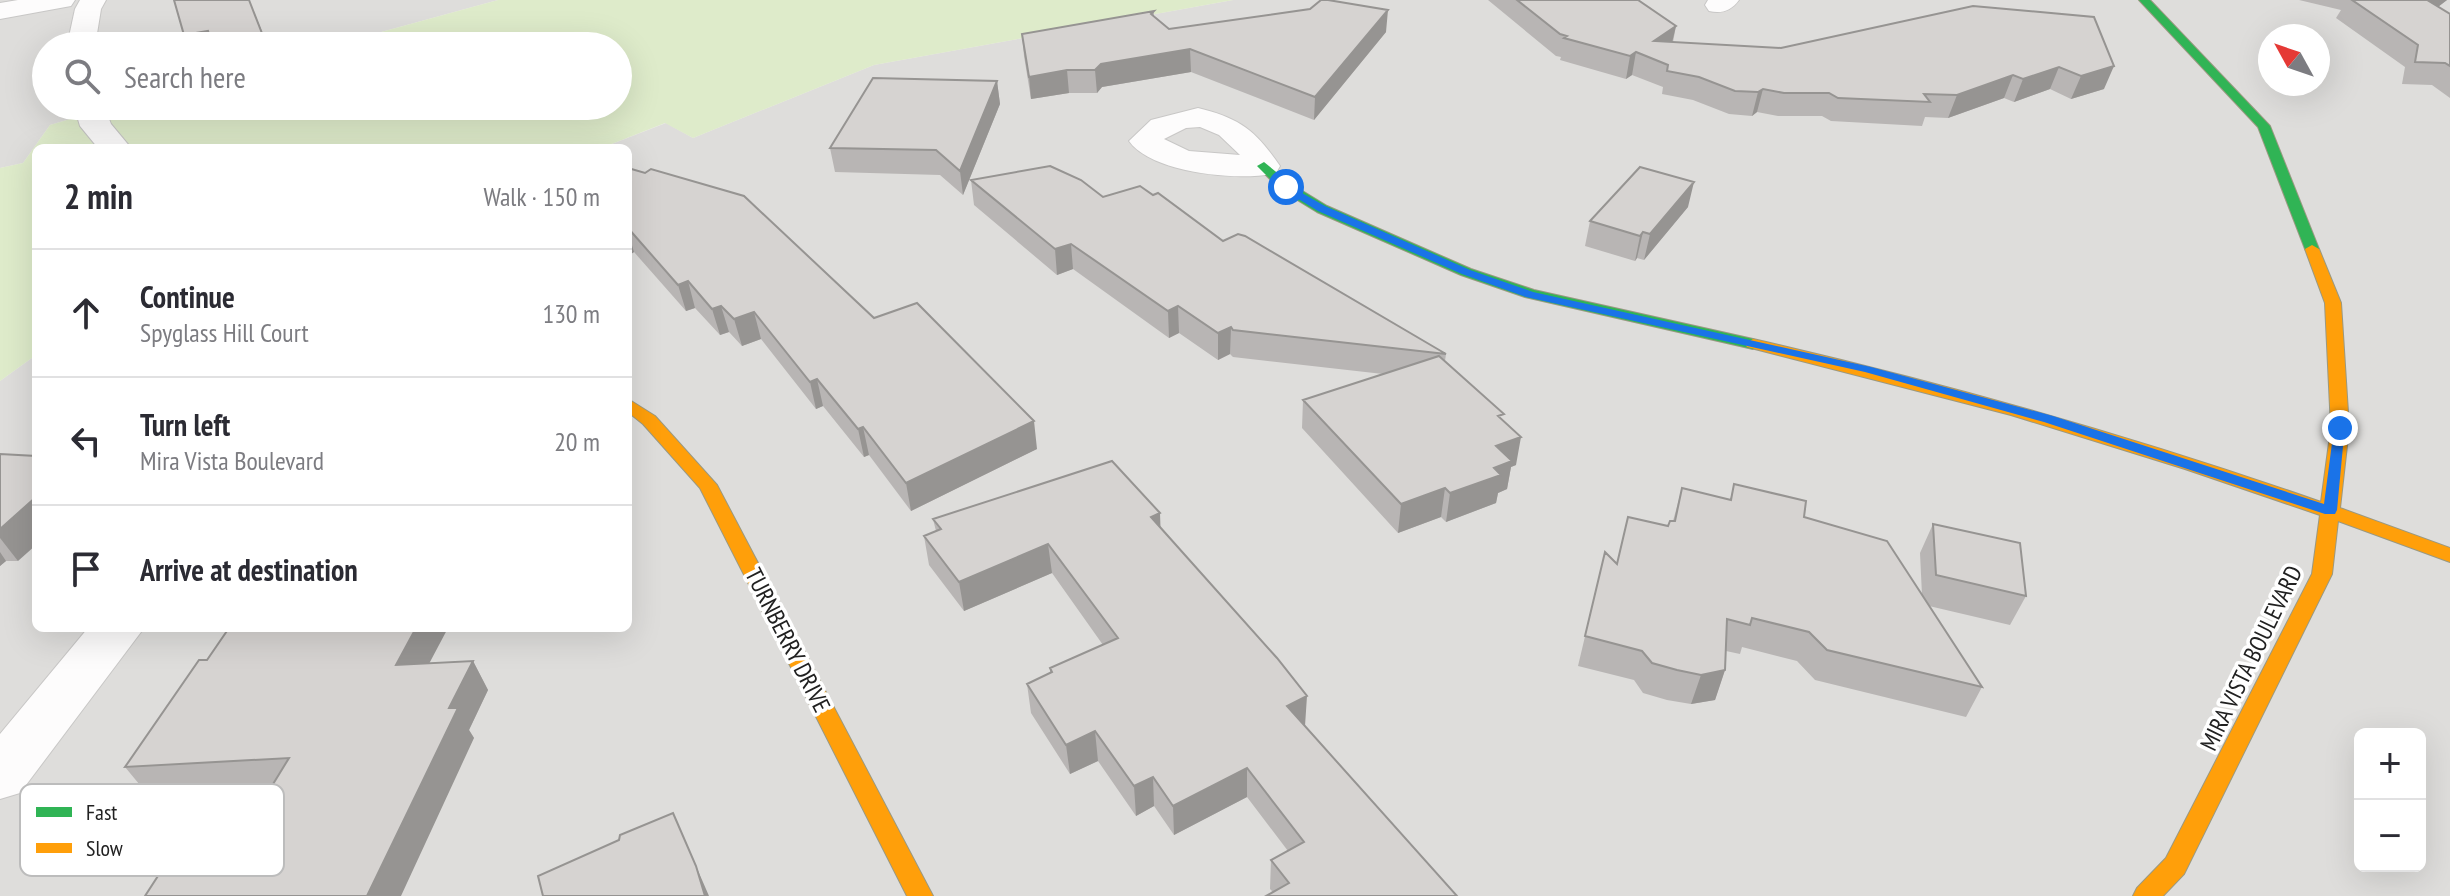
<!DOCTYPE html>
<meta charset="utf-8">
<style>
:root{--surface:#fff;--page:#f7f7f7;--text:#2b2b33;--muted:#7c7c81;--line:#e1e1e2}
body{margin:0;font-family:"PT Sans Narrow",sans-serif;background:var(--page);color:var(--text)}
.controls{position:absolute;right:24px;bottom:24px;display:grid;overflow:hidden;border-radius:12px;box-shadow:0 8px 32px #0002}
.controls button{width:72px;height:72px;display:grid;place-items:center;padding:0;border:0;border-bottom:2px solid var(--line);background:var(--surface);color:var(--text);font:40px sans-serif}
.compass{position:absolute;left:2258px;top:24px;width:72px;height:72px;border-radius:50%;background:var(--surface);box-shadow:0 8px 32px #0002;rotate:310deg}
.stop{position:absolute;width:24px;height:24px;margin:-18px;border:6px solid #1a73e8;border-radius:50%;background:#fff}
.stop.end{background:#1a73e8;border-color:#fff;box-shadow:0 2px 8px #0008}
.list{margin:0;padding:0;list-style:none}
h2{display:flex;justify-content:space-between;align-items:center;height:104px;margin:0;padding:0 32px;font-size:34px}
h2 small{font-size:26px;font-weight:400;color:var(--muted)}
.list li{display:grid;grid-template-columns:52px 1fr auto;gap:24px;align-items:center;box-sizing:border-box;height:128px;padding:0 32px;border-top:2px solid var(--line)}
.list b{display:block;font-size:30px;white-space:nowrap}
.list p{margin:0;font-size:26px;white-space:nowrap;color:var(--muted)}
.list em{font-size:26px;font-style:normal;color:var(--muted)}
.icon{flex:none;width:44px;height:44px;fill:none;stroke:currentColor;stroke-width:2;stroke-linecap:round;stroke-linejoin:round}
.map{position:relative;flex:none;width:2450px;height:896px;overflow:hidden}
.search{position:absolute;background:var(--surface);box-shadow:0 8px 32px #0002;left:32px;top:32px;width:600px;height:88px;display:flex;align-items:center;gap:20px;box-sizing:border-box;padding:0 28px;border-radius:44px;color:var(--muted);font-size:30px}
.panel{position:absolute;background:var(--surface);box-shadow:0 8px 32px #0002;left:32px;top:144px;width:600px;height:488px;border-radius:12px}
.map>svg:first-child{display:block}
.residential{fill:#dedddb;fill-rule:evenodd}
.grass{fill:#deebca}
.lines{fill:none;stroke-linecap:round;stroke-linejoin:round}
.street-casing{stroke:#c8c7c6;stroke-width:2}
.fast-casing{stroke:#9a9982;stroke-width:2}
.slow-casing{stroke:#9a9982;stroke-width:2}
.street{fill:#fdfcfc;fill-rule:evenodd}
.fast{fill:#30b455;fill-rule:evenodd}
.slow{fill:#ff9f0a;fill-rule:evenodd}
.wall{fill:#b8b5b4}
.shaded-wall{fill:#969492}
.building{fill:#d6d3d1;stroke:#969492;stroke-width:2}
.route{fill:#1a73e8}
.labels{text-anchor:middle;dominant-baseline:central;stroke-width:7;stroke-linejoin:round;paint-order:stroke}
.street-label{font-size:24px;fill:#212121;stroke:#fff}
.key{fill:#fff;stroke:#bcbcbc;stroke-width:2}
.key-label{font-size:22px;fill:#212121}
</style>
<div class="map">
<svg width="2450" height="896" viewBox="0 0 2450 896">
<rect width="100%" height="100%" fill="#efedea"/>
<path class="residential" d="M0 0H498L330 46H46V106H114L50 125 23 163 0 168Z
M1233 0H2450V896H0V381L36 355V628H628V148H594L604 147 666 123 693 138 874 65ZM2270 36H2318V84H2270ZM2360 734H2420V866H2360Z"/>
<path class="grass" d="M498 0H1233L874 65 693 138 665 123 604 147 594 148H36V355L0 381V168L23 163 50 125 114 106H618V46H330Z"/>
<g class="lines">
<g class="street-casing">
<path id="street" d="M18 0H75L71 6 0 19V3Z
M80 0H106L101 9 95 46H67L75 9Z
M1708 0H1739C1731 11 1721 14 1709 11L1705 5Z
M74 106H104L111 124 131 148H98L80 126Z
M1198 108C1240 118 1256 131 1280 166L1276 173C1240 182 1151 173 1129 141L1151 120ZM1200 127 1219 135 1240 155 1189 151 1164 139 1186 128Z
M88 628H144L20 793 0 799V734Z"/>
</g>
<g class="fast-casing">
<path id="fast" d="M2139 0H2150L2270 126 2319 249 2317 252H2307L2305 249 2258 127Z
M1264 162 1291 184 1327 206 1471 269 1534 290 1753 339 1761 344 1753 349 1525 297 1461 275 1317 212 1281 190 1257 166Z"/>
</g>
<g class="slow-casing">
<path id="slow" d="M2312 245 2319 249 2341 303 2349 428 2340 508 2450 548V562L2338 521 2332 574 2184 874 2163 896H2133L2137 888 2166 858 2312 574 2320 515 2185 469 2011 415 1747 347 1745 344 1753 339C1945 383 2135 437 2321 502L2331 428 2325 303 2305 249Z
M628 399 655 416 717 485 933 896H907L700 488 643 424 628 412Z"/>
</g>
<use href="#street" class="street"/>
<use href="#fast" class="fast"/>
<use href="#slow" class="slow"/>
</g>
<path class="wall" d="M1488 0H1638L1676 26 1673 42 1781 48 1973 6 2104 89 2071 99 2050 89 2014 102 2004 98 1948 118 1925 117 1922 126 1831 121 1822 116H1778L1757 112 1752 116 1729 114 1693 100 1662 94 1663 87 1632 75 1626 79 1560 60 1561 57 1556 56Z
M2299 0H2447L2438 7 2450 14V98L2432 85 2402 84 2405 67 2336 18 2341 10Z
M1154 11V16L1169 29 1386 32 1314 120 1191 72 1102 87 1097 93H1069L1031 99 1024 56 1022 34Z
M997 81 1000 104 963 195 940 175 835 172 830 148Z
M628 168 874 318 1037 449 911 511 869 455 864 457 823 406 816 409 761 339 742 346 729 332 720 335 695 308 686 311 634 252 628 256Z
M971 180 1103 197 1223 241 1446 354 1445 361 1503 421 1516 465 1511 467 1507 489 1498 493 1496 503 1446 522 1441 517 1398 533 1302 428 1303 400 1383 374 1233 357 1230 354 1218 360 1179 333 1169 338 1073 269 1057 275 974 205Z
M1688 207 1644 260 1637 258 1635 261 1585 246 1590 221Z
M0 454 18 561H6L0 566Z
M1734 484 1804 517 1922 595 1920 553 1933 524 2026 596 2010 625 1929 606 1982 687 1966 717 1815 680 1797 661 1742 647 1740 654 1726 651 1725 670 1715 700 1691 704 1667 700 1643 693 1634 680 1578 666 1605 552 1617 563 1628 517 1668 526 1673 521 1682 488 1730 500Z
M933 519 1161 528 1305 726 1457 896 1273 892 1270 889 1271 860 1288 851 1247 797 1174 835 1154 806 1136 816 1098 761 1070 774 1031 713 1027 684 1050 673V668L1103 645 1052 573 964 611 929 565 924 536 936 531Z
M207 660 429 663 473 661 488 690 469 730 474 738 229 856 270 790 149 796 125 767Z"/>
<path class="shaded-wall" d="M249 0 268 46H189L184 35 208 31Z
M2431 0H2447L2417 23Z
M1388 10 1386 32 1314 120 1315 97Z
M1676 26 1671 47 1654 41Z
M1190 49 1191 72 1102 87 1097 93 1095 70 1101 64Z
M1636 52 1632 75 1626 79 1630 56Z
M2114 66 2104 89 2071 99 2081 76Z
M2059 67 2050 89 2014 102 2023 79Z
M1067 70 1069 93 1031 99 1029 77Z
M2013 75 2004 98 1948 118 1957 95Z
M997 81 1000 104 963 195 960 171Z
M1763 89 1757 112 1752 116 1758 92Z
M1694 182 1688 207 1644 260 1650 234Z
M628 232 634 252 628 256Z
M1643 232 1637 258 1635 261 1640 236Z
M1071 244 1073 269 1057 275 1055 249Z
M688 281 695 308 686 311 678 285Z
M721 306 729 332 720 335 712 309Z
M1178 306 1179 333 1169 338 1168 311Z
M754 312 761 339 742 346 734 319Z
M1231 327 1230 354 1218 360V333Z
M817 379 823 406 816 409 810 382Z
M1034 421 1037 449 911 511 906 483Z
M863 427 869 455 864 457 858 429Z
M1521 437 1516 465 1511 467 1507 489 1498 493 1496 503 1446 522 1450 493 1496 446Z
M1445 488 1441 517 1398 533 1401 504Z
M36 497V545L18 561 0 538V529Z
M1160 513 1161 542 1151 517Z
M1048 544 1052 573 964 611 959 582Z
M0 552 6 561 0 566Z
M416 628H448L413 694 396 665Z
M473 661 488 690 469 730 474 738 401 896H367L449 708Z
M1725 670 1715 700 1691 704 1701 675Z
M1307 696 1305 726 1287 706Z
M1095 731 1098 761 1070 774 1066 745Z
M1247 768V797L1174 835 1173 806Z
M1153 777 1154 806 1136 816 1134 786Z
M696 866 709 896H705Z"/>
<path class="building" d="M174 0H249L263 36 213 46 208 31 184 35Z
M1321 0H1328L1388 10 1315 97 1190 49 1101 64 1095 70H1067L1029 77 1022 34 1154 11 1151 14 1169 29 1310 9Z
M1517 0H1638L1676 26 1654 41 1781 48 1973 6 2094 17 2114 66 2081 76 2059 67 2023 79 2013 75 1957 95 1924 94 1930 102 1838 98 1829 93H1784L1763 89 1758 92 1735 91 1699 77 1667 71 1668 65 1636 52 1630 56 1564 38 1567 36 1560 34Z
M2352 0H2431L2429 1 2450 14V66L2445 63 2415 62 2418 45Z
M873 78 997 81 960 171 936 150 830 148Z
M1050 166 1081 180 1103 197 1140 186 1153 195 1158 193 1223 241 1238 234 1245 236 1446 354 1233 330 1231 327 1218 333 1178 306 1168 311 1071 244 1055 249 971 180Z
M1640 167 1694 182 1650 234 1643 232 1640 236 1590 221Z
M628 168 645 173 651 169 744 196 874 318 917 303 1034 421 906 483 863 427 858 429 817 379 810 382 754 312 734 319 721 306 712 309 688 281 678 285 628 228Z
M1439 356 1504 414 1498 416 1521 437 1496 446 1512 461 1494 468 1501 475 1450 493 1445 488 1401 504 1303 400Z
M0 454 36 456V497L0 529Z
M1112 461 1160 513 1151 517 1277 658 1307 696 1287 706 1457 896H1266L1289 883 1271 860 1304 842 1247 768 1173 806 1153 777 1134 786 1095 731 1066 745 1027 684 1052 672 1050 668 1118 638 1048 544 959 582 924 536 941 529 933 519Z
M1734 484 1806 501 1804 517 1887 541 1982 687 1827 650 1809 632 1752 618 1750 625 1727 619 1725 670 1701 675 1677 670 1652 663 1642 651 1585 636 1605 552 1617 564 1628 517 1668 526 1670 521H1675L1682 488 1731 500Z
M1933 524 2020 543 2026 596 1936 575Z
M229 628H416L396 665 473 661 449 708H458L367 896H145L169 859 229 856 289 758 125 767 199 660H207Z
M673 813 696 866 705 896H543L538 876 619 840 620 835Z"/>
<path class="route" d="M1286 184 1325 206 1470 270 1533 292 1871 367 2053 416 2324 504 2334 428 2345 425 2337 510 2335 514H2325L2044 422 1865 372 1526 297 1462 274 1318 211 1282 189Z"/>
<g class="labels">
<g class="street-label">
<text transform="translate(788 640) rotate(63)">TURNBERRY DRIVE</text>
<text transform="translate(2251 658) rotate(-64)">MIRA VISTA BOULEVARD</text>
</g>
</g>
<rect x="20" y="784" width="264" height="92" rx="12" class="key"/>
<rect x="36" y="807" width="36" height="10" fill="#30b455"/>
<rect x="36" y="843" width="36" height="10" fill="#ff9f0a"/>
<g class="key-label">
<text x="86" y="820">Fast</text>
<text x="86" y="856">Slow</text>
</g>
</svg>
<div class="controls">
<button>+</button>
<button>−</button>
</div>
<svg class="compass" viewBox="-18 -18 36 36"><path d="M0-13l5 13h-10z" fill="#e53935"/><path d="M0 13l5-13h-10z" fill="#7c7c81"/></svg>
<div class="stop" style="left:1286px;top:187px"></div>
<div class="stop end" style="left:2340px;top:428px"></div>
<div class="search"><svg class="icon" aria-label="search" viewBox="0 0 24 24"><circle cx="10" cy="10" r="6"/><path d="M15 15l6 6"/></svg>Search here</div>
<section class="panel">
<h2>2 min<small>Walk · 150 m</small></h2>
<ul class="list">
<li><svg class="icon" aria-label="ahead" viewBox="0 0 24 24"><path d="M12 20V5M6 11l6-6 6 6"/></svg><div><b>Continue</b><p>Spyglass Hill Court</p></div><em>130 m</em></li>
<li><svg class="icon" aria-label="left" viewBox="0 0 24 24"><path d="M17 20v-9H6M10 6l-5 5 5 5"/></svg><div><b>Turn left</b><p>Mira Vista Boulevard</p></div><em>20 m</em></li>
<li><svg class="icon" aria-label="arrive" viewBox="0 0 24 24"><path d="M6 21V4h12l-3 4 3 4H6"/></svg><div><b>Arrive at destination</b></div></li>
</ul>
</section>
</div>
